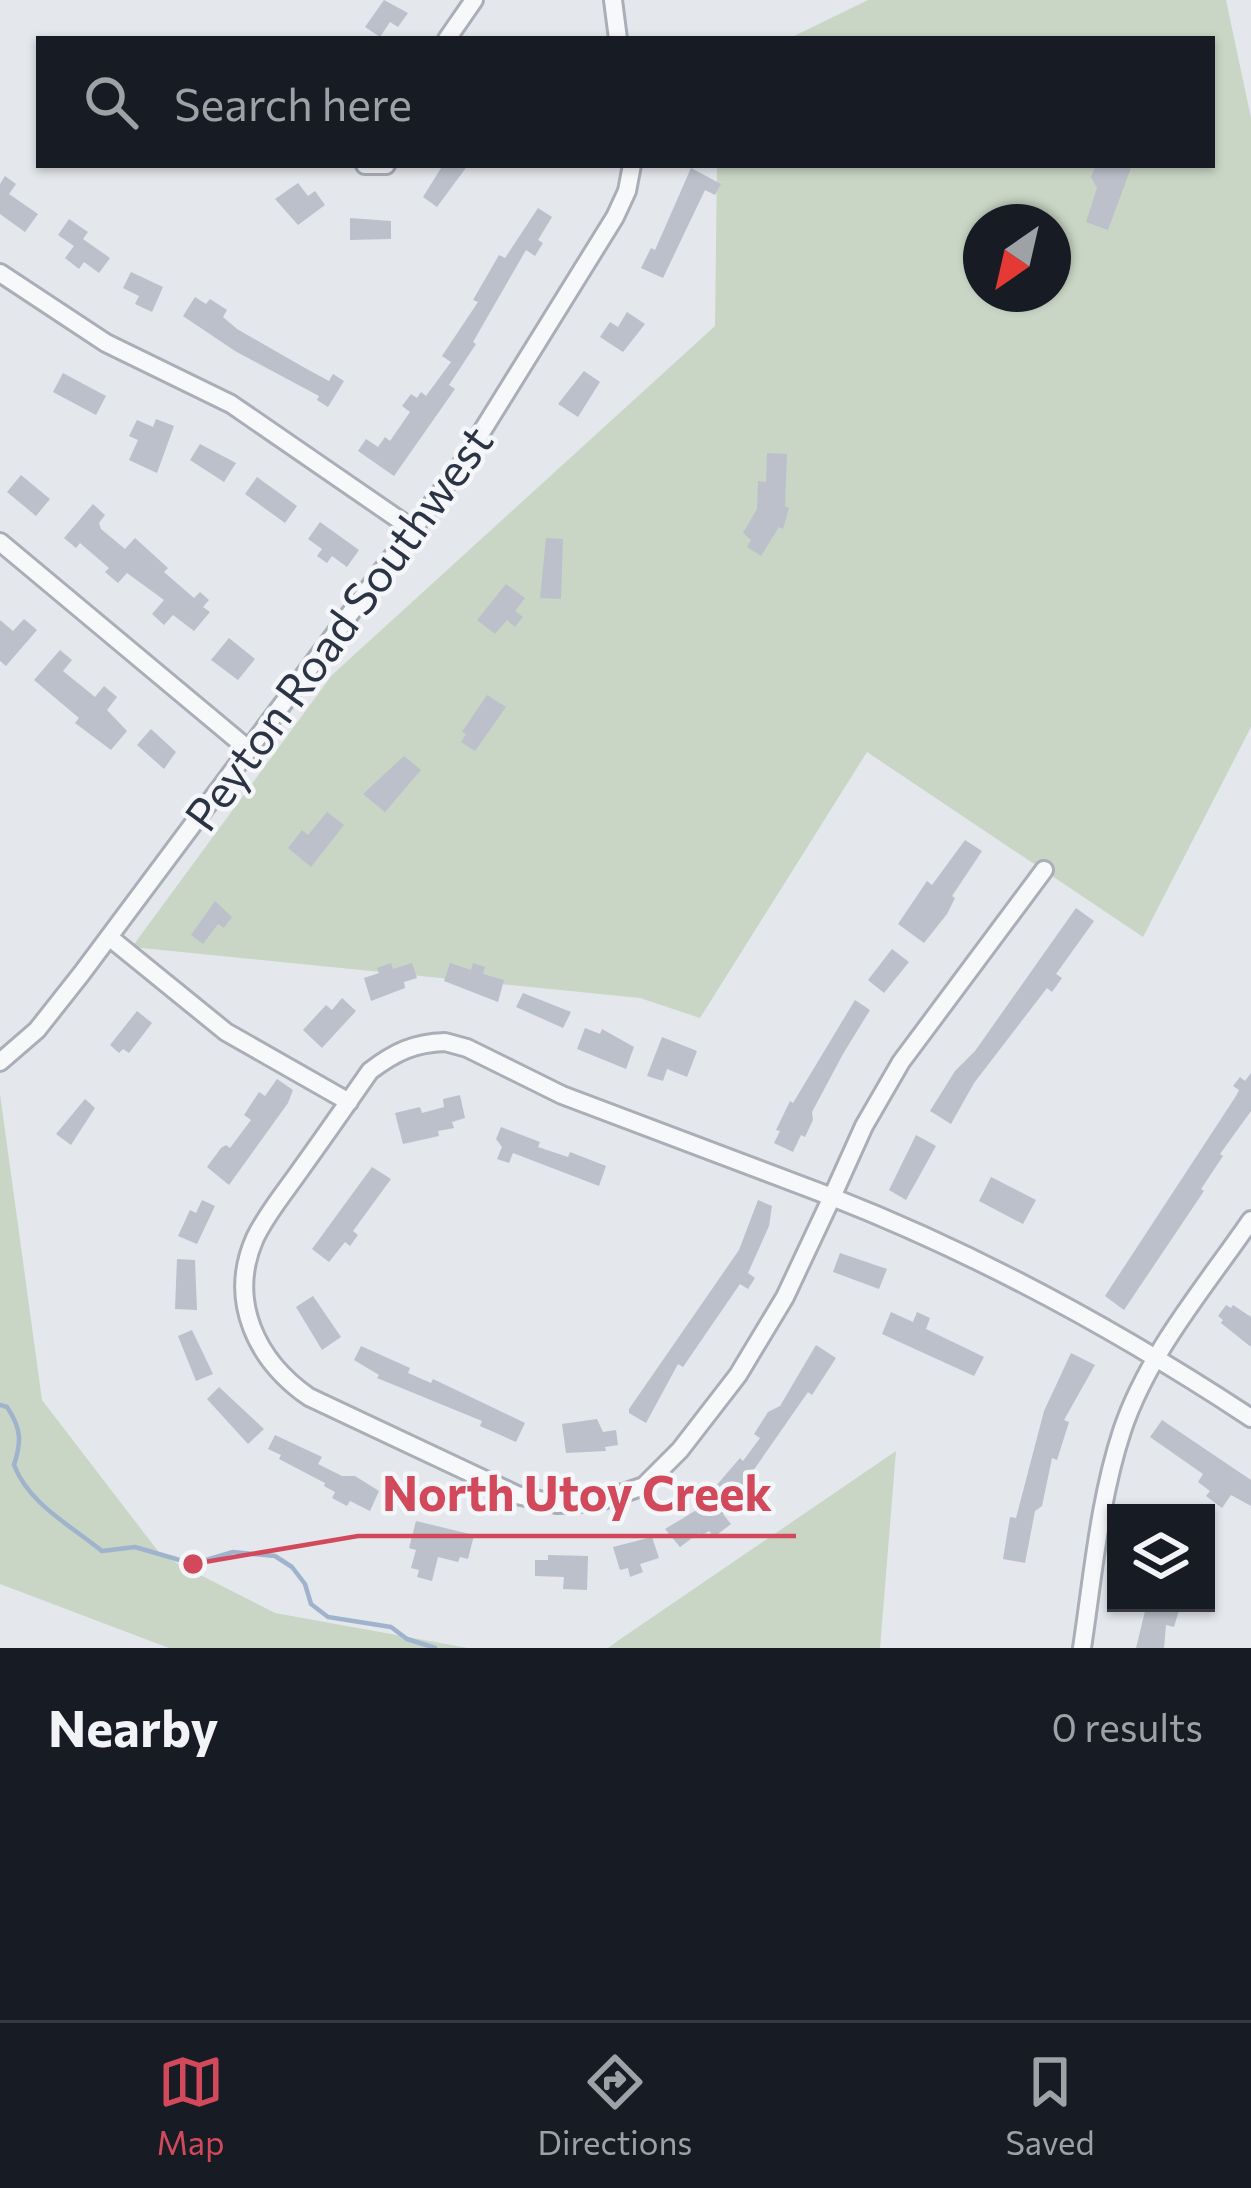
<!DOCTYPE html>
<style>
:root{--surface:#171b24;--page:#20242c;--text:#f1f3f6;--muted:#9ea1a6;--line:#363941;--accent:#d1495b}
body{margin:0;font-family:Commissioner,sans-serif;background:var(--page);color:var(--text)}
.controls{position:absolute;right:36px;bottom:36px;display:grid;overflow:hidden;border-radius:0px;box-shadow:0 3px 9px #0004}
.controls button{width:108px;height:108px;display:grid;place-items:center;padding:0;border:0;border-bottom:3px solid var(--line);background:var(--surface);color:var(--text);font:60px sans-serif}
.compass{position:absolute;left:963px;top:204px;width:108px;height:108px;border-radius:50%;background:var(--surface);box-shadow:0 3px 9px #0004;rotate:214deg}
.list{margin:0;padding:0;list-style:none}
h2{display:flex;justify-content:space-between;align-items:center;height:156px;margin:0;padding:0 48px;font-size:51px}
h2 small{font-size:39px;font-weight:400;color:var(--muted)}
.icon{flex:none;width:66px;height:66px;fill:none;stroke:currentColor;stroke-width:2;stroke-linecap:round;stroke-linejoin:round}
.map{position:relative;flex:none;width:1251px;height:1648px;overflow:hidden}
.search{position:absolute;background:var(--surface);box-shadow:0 3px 9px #0004;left:36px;right:36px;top:36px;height:132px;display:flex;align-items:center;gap:30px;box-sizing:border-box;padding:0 42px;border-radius:0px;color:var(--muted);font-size:45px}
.sheet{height:372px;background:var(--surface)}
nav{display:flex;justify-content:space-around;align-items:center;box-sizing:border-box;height:168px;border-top:3px solid var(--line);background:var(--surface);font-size:33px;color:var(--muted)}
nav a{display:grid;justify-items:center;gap:6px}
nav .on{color:var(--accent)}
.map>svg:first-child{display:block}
.green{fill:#c9d6c5;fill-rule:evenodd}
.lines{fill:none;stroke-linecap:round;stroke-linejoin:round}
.stream{stroke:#9fb4cc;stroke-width:4.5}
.building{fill:#bbc0ca}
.minor-casing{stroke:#a9aeb7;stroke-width:22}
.minor{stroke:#f7f8fa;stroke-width:16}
.labels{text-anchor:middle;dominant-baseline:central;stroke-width:9;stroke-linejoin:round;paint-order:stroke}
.street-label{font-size:45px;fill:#2b3445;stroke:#f4f6f9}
.leader{fill:none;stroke:#d1495b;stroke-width:4.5}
.callout-dot{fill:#d1495b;stroke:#f4f6f9;stroke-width:4.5}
.callout-label{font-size:48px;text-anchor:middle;font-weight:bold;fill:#d1495b;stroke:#f4f6f9;stroke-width:9;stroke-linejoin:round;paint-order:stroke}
</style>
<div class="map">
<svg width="1251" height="1648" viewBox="0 0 1251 1648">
<rect width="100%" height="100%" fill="#e4e7ec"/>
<path class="green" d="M868 0H1226L1251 118V727L1143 937 867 752 700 1018 640 998 132 947 332 675 715 326 717 165H1212V39H788ZM981 222H1053V294H981Z
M0 1094 42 1400 161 1555 275 1613 468 1648H169L0 1584Z
M896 1451 880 1648H608L619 1640Z"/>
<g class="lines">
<path class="stream" d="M0 1405 7 1407C21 1428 22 1441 14 1465 29 1504 70 1525 102 1551L135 1547 193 1564 233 1552 275 1556 292 1567 305 1584 311 1604 328 1617 391 1627 407 1639 435 1648"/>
</g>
<path class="building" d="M384 0 408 13 398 27 390 22 380 37 365 27Z
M443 165H468L437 207 423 197Z
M1096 165H1132L1108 230 1086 222 1097 188 1091 177Z
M691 168 721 184 715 195 705 190 663 278 641 268 651 248 655 250Z
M5 176 16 184 9 194 38 214 25 232 0 214V184Z
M298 183 308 196 315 191 325 205 298 225 275 199Z
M538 208 552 217 538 240 543 243 535 256 526 250 473 342 476 344 449 385 455 389 394 476 358 451 366 439 378 447 385 437 390 441 410 412 402 406 411 394 417 398 421 392 426 396 451 362 442 356 478 302 473 300 499 255 505 258Z
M350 218 391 221V239L350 240Z
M69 219 88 232 83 239 110 258 99 273 84 262 79 269 65 258 74 246 58 235Z
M131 272 163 287 152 312 135 304 139 296 123 288Z
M195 297 206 304 210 299 227 310 223 317 237 329 305 368 329 381 333 374 344 381 328 407 317 400 319 396 235 351 183 316Z
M627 312 645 324 623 352 600 337 610 322 618 327Z
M584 371 600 382 578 417 558 404Z
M63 373 106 396 96 415 53 392Z
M156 419 174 426 157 473 129 460 138 440 129 436 137 420 153 427Z
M200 444 236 463 224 482 190 460Z
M767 453 787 454 785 506 789 508 783 529 779 527 761 556 747 547 751 540 743 533 757 509 758 481 766 482Z
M21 475 50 499 36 516 7 492Z
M257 477 297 506 285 523 245 494Z
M93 504 105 515 99 523 101 529 125 549 135 538 168 568 164 572 194 598 200 592 209 600 203 607 210 612 194 631 173 615 164 625 152 614 164 600 127 573 118 583 105 572 109 568 80 543 76 548 64 538Z
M320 522 359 550 347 567 332 556 327 563 317 556 322 549 308 539Z
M546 538 563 539 561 599 540 598Z
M506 584 525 598 515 611 523 617 515 627 507 620 495 634 477 620Z
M24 619 37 630 6 666 0 661V620L13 631Z
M229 638 255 659 238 680 211 660Z
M60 650 72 660 63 671 95 697 104 686 117 697 107 710 127 731 111 750 75 723 79 718 34 680Z
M487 695 506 707 475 751 461 742 466 734 462 732Z
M151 729 176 752 164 769 137 745Z
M404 756 421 770 385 812 363 794Z
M327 812 344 825 311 867 288 848 302 830 308 835Z
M965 840 982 851 952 896 955 898 947 914 924 943 898 924 927 881 932 885Z
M215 901 232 917 224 928 218 924 203 944 191 935Z
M1076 908 1094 921 1056 974 1062 978 1052 992 1047 988 974 1083 951 1124 930 1111 955 1071 975 1051Z
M892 949 909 962 884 993 868 980Z
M391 963 393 969 412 963 417 978 404 982 405 988 371 1001 364 978 379 973 377 968Z
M450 963 471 970 473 963 485 967 483 974 504 980 498 1002 444 981Z
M523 993 571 1012 563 1028 516 1007Z
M342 998 356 1011 322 1048 303 1030 326 1005 332 1010Z
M855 1000 870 1010 843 1054 812 1112 813 1120 805 1137 801 1135 793 1152 774 1143 780 1131 776 1130 790 1101 793 1103Z
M137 1011 152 1023 129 1053 123 1049 119 1053 110 1045Z
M585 1028 600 1034 602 1029 634 1047 626 1069 577 1049Z
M662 1037 697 1051 687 1077 667 1069 663 1081 647 1076Z
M1251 1073V1111L1220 1154 1223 1156 1201 1189 1204 1191 1124 1310 1105 1296 1236 1096 1239 1090 1233 1086 1240 1077 1245 1081Z
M277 1079 293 1090 288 1103 229 1185 207 1167 221 1148 226 1145 230 1148 251 1120 244 1115 259 1092 265 1096Z
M460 1095 465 1118 452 1122 454 1128 438 1131 439 1136 403 1144 395 1113 420 1107 422 1113 444 1107 443 1099Z
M85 1099 95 1108 71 1145 56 1134Z
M501 1127 540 1142 538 1147 568 1157 570 1152 606 1166 599 1186 513 1153 509 1163 497 1159 502 1147 496 1139Z
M916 1135 936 1146 906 1200 889 1190Z
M372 1167 391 1179 353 1231 358 1235 350 1246 345 1242 329 1262 312 1249Z
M991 1177 1036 1200 1023 1224 979 1201Z
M202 1200 215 1206 197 1244 178 1236 190 1210 196 1213Z
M758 1200 772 1206 769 1226 748 1273 755 1278 748 1289 740 1284 683 1367 678 1364 646 1423 629 1413V1409L739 1250Z
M840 1253 887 1269 879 1289 833 1272Z
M177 1259 195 1260 197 1310 175 1309Z
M313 1296 341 1337 322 1350 296 1307Z
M1226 1305 1231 1308 1233 1305 1251 1317V1347L1221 1323 1223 1320 1218 1316Z
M891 1312 913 1322 917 1312 930 1318 926 1329 984 1357 974 1376 882 1334Z
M192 1330 213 1374 196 1381 178 1336Z
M816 1345 836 1358 812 1395 808 1392 723 1514 731 1524 714 1537 709 1531 701 1536 699 1533 680 1547 665 1529 723 1494 715 1487 740 1458 743 1461 760 1438 754 1434 768 1412 780 1406Z
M361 1346 410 1368 408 1373 431 1383 433 1379 525 1423 516 1442 480 1426 482 1421 377 1378 379 1375 354 1360Z
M1071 1353 1095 1365 1064 1420 1069 1422 1057 1460 1052 1458 1042 1506 1035 1511 1025 1563 1003 1559 1010 1517 1016 1518 1044 1411Z
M219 1387 264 1429 248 1444 207 1399Z
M597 1419 603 1432 616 1430 618 1445 605 1447 606 1451 566 1453 562 1424Z
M1162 1420 1251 1480V1506L1231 1495 1222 1508 1206 1496 1210 1491 1198 1482 1203 1474 1150 1437Z
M275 1435 322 1457 318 1464 342 1476H355L379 1491 370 1511 350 1501 347 1506 332 1498 335 1492 324 1486 325 1483 279 1459 281 1455 268 1449Z
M416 1521 474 1535 468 1559 460 1557 458 1562 438 1557 432 1581 417 1577 419 1570 411 1568 416 1550 409 1548Z
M652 1537 659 1558 640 1564 643 1572 630 1577 628 1568 620 1570 613 1547Z
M548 1555 588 1556 587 1590 563 1589 564 1577 535 1576V1560H548Z
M1147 1603H1169L1168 1607 1179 1610 1174 1627 1166 1625 1164 1648H1136Z"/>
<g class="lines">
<g class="minor-casing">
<path id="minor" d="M613 0 618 39
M447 39 474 0
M365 165H386
M0 273 106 343 231 404 414 530
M0 542 248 749
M1044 870 901 1062 864 1126 832 1197C980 1255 1119 1331 1251 1418
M109 937 226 1032 349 1102
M445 1042 467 1048 562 1095 832 1197 785 1297 738 1375 680 1450 644 1486 597 1502 557 1504 517 1495 309 1397C257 1361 227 1301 255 1238 267 1213 285 1192 301 1169 324 1137 347 1104 370 1071 395 1052 414 1043 445 1042Z
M0 1062 37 1030 82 973 461 465 615 217 627 191 632 165
M1082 1648C1093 1576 1099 1501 1122 1431 1148 1353 1205 1287 1251 1220"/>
</g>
<use href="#minor" class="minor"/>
</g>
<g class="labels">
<g class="street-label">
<text transform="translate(337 627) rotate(-54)">Peyton Road Southwest</text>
</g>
</g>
<path class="leader" d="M193 1564L358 1536H796"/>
<circle class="callout-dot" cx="193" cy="1564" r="12"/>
<g class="callout-label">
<text x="577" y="1511">North Utoy Creek</text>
</g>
</svg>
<div class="controls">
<button><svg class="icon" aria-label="layers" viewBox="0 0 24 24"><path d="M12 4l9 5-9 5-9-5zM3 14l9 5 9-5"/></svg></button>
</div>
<svg class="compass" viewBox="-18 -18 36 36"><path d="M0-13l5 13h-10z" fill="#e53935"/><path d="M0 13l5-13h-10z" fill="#9ea1a6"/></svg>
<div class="search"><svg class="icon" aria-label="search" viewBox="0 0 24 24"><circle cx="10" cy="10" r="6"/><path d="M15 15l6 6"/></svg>Search here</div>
</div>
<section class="sheet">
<h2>Nearby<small>0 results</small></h2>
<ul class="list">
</ul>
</section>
<nav>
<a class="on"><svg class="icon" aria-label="map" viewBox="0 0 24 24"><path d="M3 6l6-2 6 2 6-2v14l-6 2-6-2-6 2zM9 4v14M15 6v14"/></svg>Map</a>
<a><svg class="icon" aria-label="directions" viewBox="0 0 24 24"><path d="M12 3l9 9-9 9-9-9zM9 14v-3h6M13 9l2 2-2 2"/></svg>Directions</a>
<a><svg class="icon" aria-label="saved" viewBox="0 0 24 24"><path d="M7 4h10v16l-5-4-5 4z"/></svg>Saved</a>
</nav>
